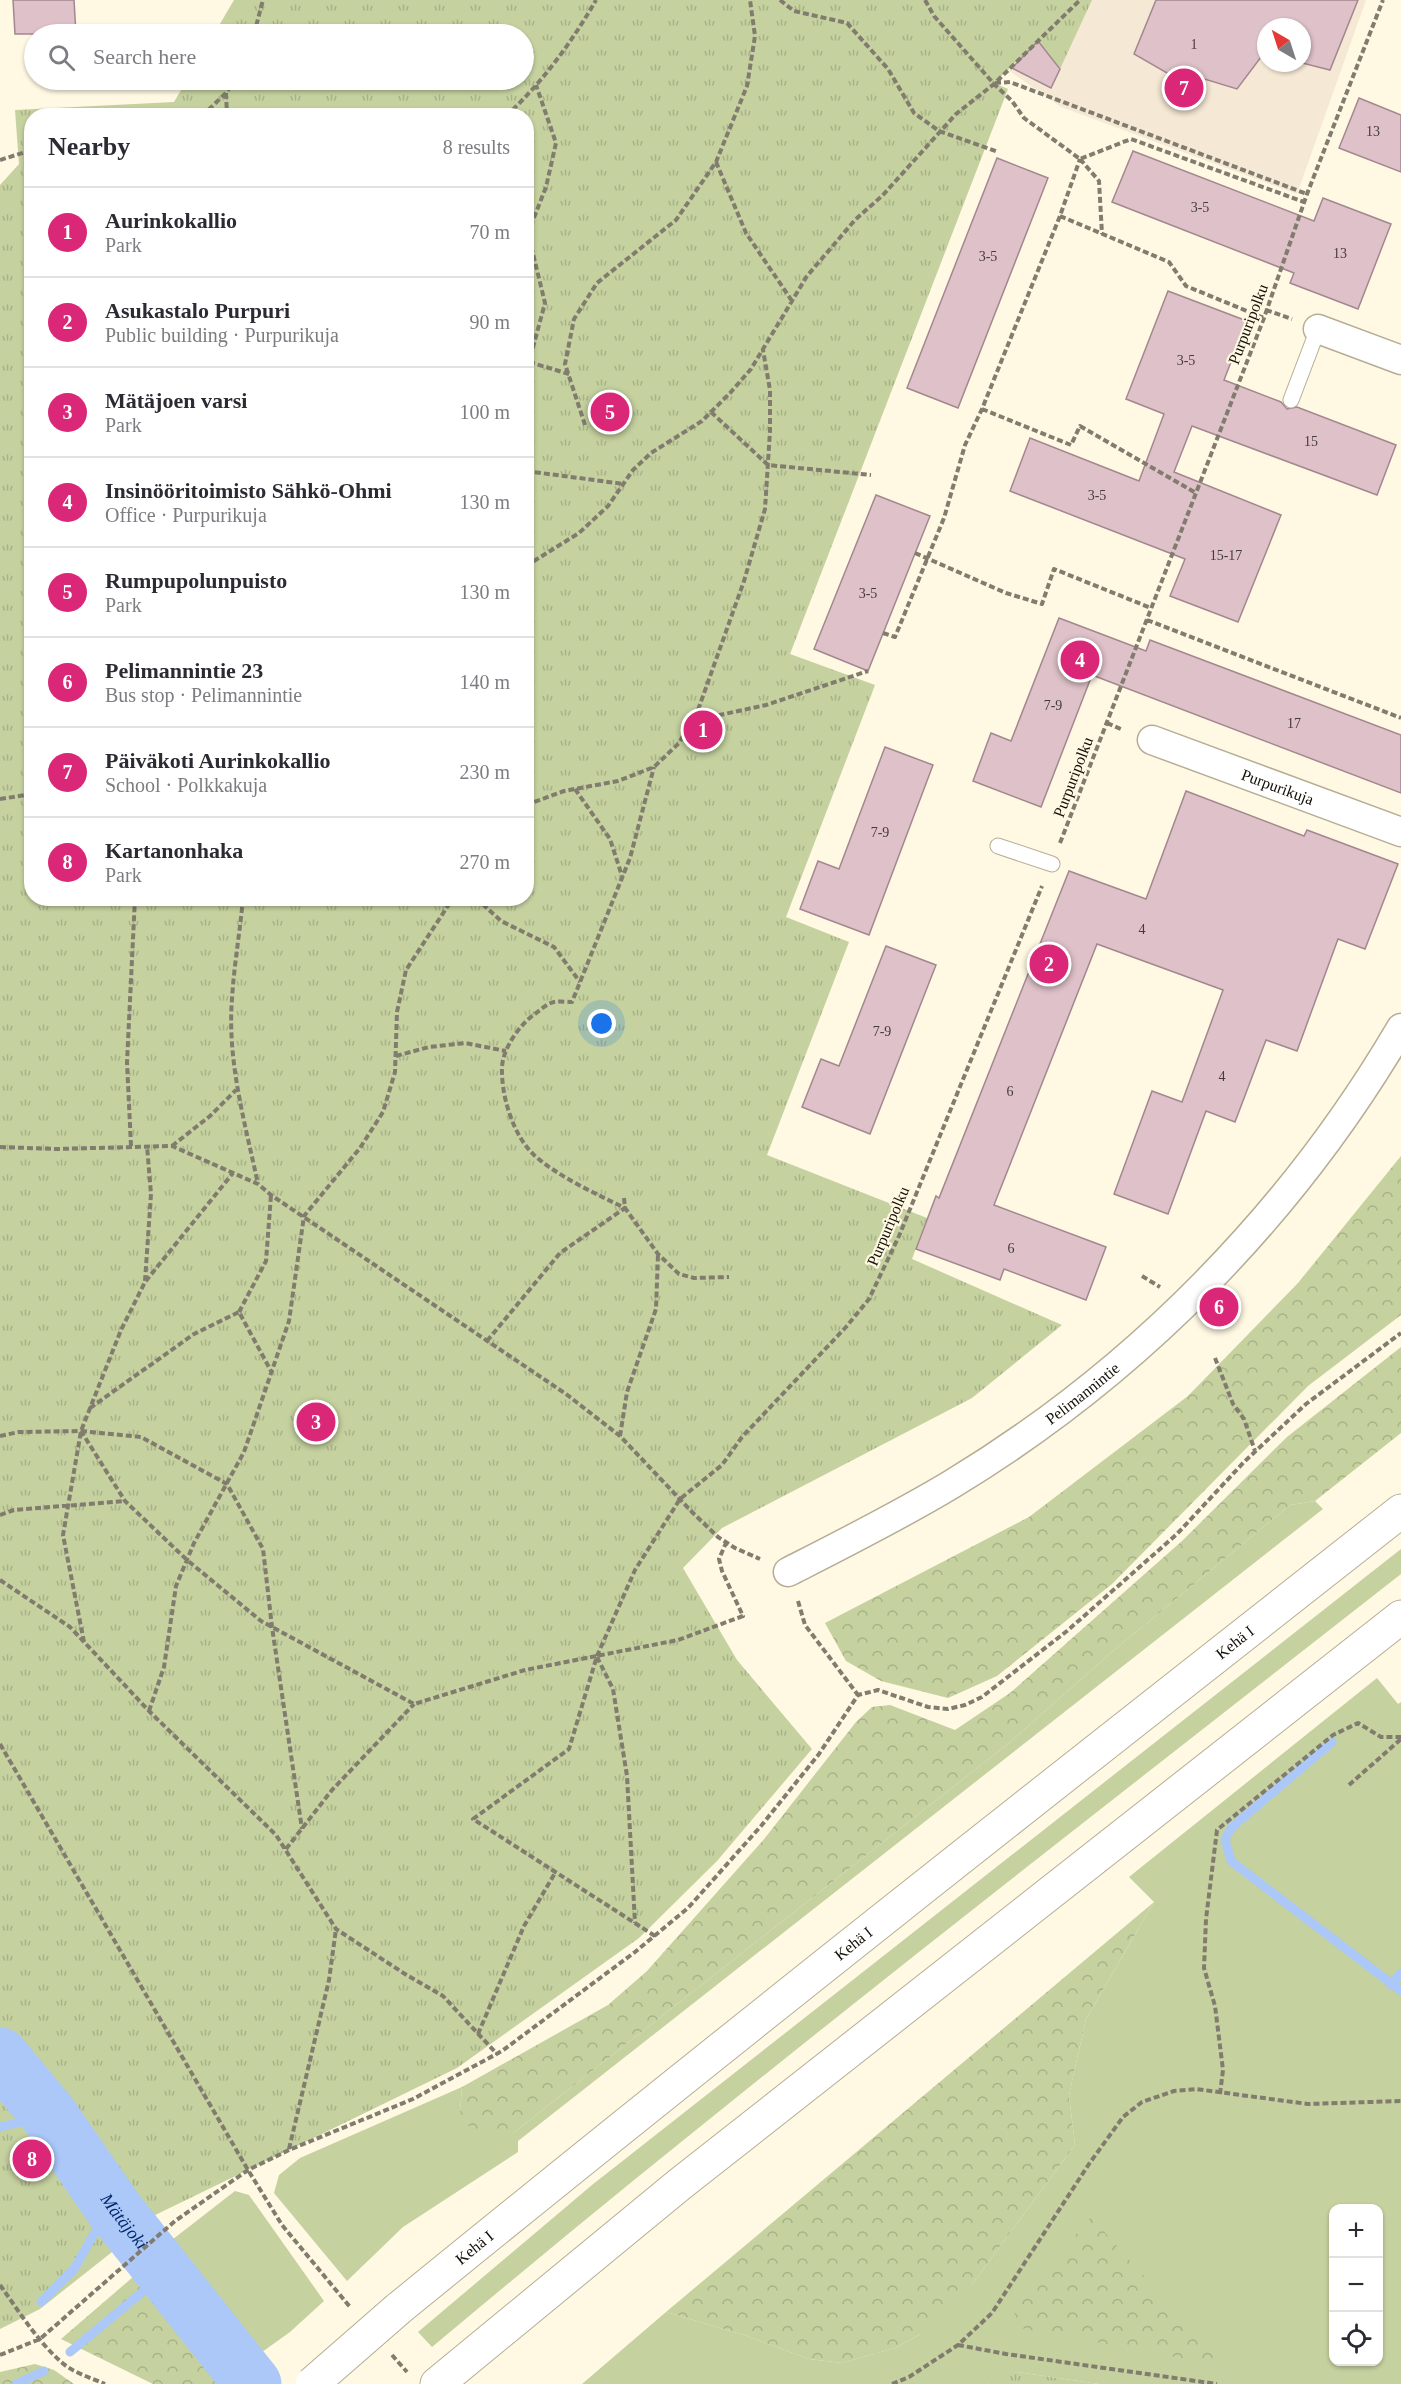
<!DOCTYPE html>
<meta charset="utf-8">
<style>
:root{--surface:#fff;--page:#f7f7f7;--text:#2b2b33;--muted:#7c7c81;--line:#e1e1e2;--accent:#db2777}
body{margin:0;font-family:"Times New Roman",serif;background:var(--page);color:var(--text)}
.controls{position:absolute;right:18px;bottom:18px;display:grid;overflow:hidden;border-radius:12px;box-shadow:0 2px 4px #0004}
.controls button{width:54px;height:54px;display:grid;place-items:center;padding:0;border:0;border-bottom:2px solid var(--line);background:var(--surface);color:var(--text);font:30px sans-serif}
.compass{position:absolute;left:1257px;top:18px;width:54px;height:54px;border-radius:50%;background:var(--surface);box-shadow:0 2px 4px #0004;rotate:321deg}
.you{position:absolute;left:602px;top:1024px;width:21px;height:21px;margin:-15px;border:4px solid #fff;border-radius:50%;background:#1a73e8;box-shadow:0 0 0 9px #1a73e833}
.badge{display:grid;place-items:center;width:39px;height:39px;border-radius:50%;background:var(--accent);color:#fff;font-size:20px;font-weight:700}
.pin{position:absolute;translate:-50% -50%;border:3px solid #fff;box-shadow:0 2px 6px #0006}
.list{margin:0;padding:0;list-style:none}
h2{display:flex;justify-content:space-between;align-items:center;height:78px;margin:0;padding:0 24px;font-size:26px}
h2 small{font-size:20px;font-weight:400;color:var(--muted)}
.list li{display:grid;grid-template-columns:39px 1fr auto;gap:18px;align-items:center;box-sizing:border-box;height:90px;padding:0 24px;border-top:2px solid var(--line)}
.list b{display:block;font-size:22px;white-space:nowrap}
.list p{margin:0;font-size:20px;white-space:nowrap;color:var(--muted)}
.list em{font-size:20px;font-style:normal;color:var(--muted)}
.icon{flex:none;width:33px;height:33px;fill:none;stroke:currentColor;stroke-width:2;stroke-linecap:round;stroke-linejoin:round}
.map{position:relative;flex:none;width:1401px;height:2384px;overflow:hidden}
.search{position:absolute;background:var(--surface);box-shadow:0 2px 4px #0004;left:24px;top:24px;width:510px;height:66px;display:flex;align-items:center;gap:15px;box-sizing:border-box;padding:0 21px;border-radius:33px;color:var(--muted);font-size:22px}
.panel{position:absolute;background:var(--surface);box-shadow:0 2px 4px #0004;left:24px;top:108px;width:510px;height:798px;border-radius:24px}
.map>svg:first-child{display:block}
.education{fill:#f5e8d4;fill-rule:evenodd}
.green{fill:#c5d19f;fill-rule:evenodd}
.forest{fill:url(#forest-crowns)}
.park{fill:url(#park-tufts);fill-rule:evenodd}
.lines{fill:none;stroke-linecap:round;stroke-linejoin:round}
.stream{stroke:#abc8f9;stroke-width:9}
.river{stroke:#abc8f9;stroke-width:57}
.building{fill:#dec1c9;stroke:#a3878f;stroke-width:1.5}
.service-casing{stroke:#b6ad95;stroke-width:17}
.minor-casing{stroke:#b6ad95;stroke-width:31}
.trunk-casing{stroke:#b6ad95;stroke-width:35}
.path{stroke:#817c6e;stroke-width:4;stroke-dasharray:6 3;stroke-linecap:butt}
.service{stroke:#fff;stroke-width:15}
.minor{stroke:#fff;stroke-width:28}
.trunk{stroke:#fff;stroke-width:33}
.trunk-bridge-casing{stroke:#b6ad95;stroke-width:35;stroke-linecap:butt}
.trunk-bridge{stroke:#fff;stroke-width:33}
.labels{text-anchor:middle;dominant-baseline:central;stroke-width:4.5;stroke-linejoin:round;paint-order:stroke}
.number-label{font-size:14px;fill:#453c38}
.street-label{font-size:16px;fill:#120f07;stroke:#fff8e3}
.water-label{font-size:18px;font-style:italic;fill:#03286c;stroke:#fff8e3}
</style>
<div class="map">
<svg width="1401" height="2384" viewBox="0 0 1401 2384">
<defs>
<pattern id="forest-crowns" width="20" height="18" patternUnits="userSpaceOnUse" patternTransform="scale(1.5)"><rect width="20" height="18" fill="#c5d19f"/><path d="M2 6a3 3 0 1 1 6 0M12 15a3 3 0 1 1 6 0" fill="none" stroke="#a8b287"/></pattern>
<pattern id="park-tufts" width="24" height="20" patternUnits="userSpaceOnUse" patternTransform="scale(1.5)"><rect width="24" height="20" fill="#c5d19f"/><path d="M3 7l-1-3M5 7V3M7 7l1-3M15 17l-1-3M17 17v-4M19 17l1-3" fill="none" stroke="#a8b287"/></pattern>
</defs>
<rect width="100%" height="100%" fill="#fff8e3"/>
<path class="education" d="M998 0H1366L1297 194 1061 107 1008 70ZM1266 27H1302V63H1266Z"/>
<path class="green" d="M1315 1501 1323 1509 518 2141V2152L403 2227 347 2281 274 2193 279 2175 300 2158 462 2087 460 2111 512 2134 1009 1743 1113 1651 1290 1505Z
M1401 1549V1574C1076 1829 749 2081 432 2347L418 2332 592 2185Z
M1377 1678 1398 1704 1401 1702V2384H1099L1017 2372 987 2384H582L666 2312 744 2335 809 2359 842 2363 895 2348 919 2335 973 2283 1075 2145 1069 2095 1086 2019 1154 1902 1129 1877ZM1334 2208H1378V2362H1334Z
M235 2191 249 2195 324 2301 290 2332 251 2360 159 2250Z"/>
<path class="forest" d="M1401 1156V1315L1308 1386 1112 1584 997 1676 948 1698 881 1681 846 1661 825 1623 1029 1517 1188 1396 1298 1283Z
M1401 1347V1433L1315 1501 1290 1505 1113 1651 1009 1743 512 2134 494 2137 466 2125 460 2111 462 2087 608 2005 647 1971 765 1838 856 1722 872 1707 890 1705 955 1730 1010 1693 1182 1541 1287 1437Z
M1154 1902 1086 2019 1069 2095 1075 2145 973 2283 949 2311 919 2335 895 2348 842 2363 809 2359 744 2335 666 2312Z
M1091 2217 1224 2366 1014 2327 1015 2304Z
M133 2277 226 2381 222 2384H153L61 2339Z
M35 2364 54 2370 74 2384H0V2372Z"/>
<path class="park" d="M234 0H1092L1060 69 1038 41 994 83 1008 89 790 654 875 685 786 917 849 942 767 1155 927 1218 912 1259 1062 1325 972 1398 722 1528 683 1568 737 1660 812 1749 717 1861 639 1938 457 2068 147 2219 112 2252 40 2309 0 2329V185L19 164 15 110 174 102 187 80H524V34H214ZM32 116H526V898H32Z
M1017 2372 1099 2384H987L999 2377Z"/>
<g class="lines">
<path class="stream" d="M1332 1742 1232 1827 1225 1839 1231 1861 1401 1991
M1391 1985 1401 1973
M0 2127 49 2115
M41 2302 74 2269 98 2227 114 2209
M70 2352 165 2273
M16 2384 44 2371"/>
<path class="river" id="s1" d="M0 2056 49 2115 114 2209 253 2384"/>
</g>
<path class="building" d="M13 0H74L76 34H15Z
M1156 0H1358L1330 70 1302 63V27H1266V53H1264L1237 89 1198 77 1186 84 1134 54Z
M1038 41 1060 69 1051 88 1012 68Z
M1359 98 1401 115V172L1339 148Z
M1133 151 1314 221 1323 198 1391 224 1358 309 1290 283 1294 273 1112 202Z
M997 158 1048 178 958 408 907 388Z
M1168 291 1247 321 1224 380 1281 402 1287 409 1297 407 1396 445 1377 495 1192 426 1174 472 1281 515 1238 622 1170 596 1185 559 1010 491 1030 438 1139 481 1164 414 1126 399Z
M876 495 930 516 868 671 814 649Z
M1059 618 1146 651 1150 640 1401 735V793L1092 675 1041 807 973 781 991 733 1011 741Z
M885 747 933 765 869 935 800 909 818 861 839 869Z
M1186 791 1304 836 1307 830 1398 864 1365 949 1338 939 1297 1051 1266 1040 1235 1122 1206 1111 1168 1214 1114 1194 1152 1091 1182 1102 1223 990 1097 944 994 1205 1106 1247 1086 1300 1004 1269 1000 1280 916 1249 936 1196 939 1198 1069 871 1146 899Z
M886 946 936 965 870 1134 802 1107 821 1059 839 1066Z"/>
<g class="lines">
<g class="service-casing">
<path id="service" d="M1291 400 1318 329
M998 846 1052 864"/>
</g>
<g class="minor-casing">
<g id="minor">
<path d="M1318 329 1401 360"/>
<path id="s2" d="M1152 740 1401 832"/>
<path id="s3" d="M788 1572C843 1544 899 1516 952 1484 1137 1372 1292 1214 1401 1028"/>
</g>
</g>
<g class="trunk-casing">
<g id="trunk">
<path id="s4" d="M398 2309C729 2039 1065 1775 1401 1511"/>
<path d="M437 2384 680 2184 1401 1617"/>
</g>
</g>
<path class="path" d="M780 0 794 11 847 23 888 69 914 113 939 131 998 152
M925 0 934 16 994 84 1012 101 1024 118 1080 159 1131 139 1304 202
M254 34 263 0
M995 83 1010 82 1307 194
M226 93 227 116
M202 116 226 93 235 80
M506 116C542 83 572 42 596 0
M1080 159 1099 181 1102 234
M0 160 32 150
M716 162 746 233 792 301
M1060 216 1169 262 1186 286 1264 318
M1266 310 1292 319
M529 362 569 374
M526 364 529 362 545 303 528 233 546 187 556 143 536 85
M982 409 1071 445 1080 426 1196 493
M711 412 768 465 871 475
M585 425 565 364 574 319 597 283 676 220 716 162 747 86 755 36 750 0
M526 471 624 484
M915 553 1006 593 1042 604 1054 569 1151 608
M526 566 579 533 608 506 633 470 651 453 702 421 730 393 751 369 807 276 855 220 883 195 956 114 994 84 1080 0
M1147 620 1401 718
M883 633 895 637 944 518 965 445 982 409 1060 216 1080 159
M692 721 766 705 868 671
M1107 723 1123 730
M575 789 610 839 622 876
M0 799 32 794
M526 805 564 791 618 781 654 767 679 743 698 710 744 581 765 509 770 431V390L763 350
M1060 843 1264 318 1307 194 1383 0
M243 898C240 932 234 965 232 999 227 1061 245 1123 258 1184
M476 898 501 921 554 947 580 982
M396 1056 429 1047 465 1043 506 1051
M131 1146 127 1062 135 898
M172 1146 210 1116 236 1090
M0 1147 56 1149 172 1146 258 1184 271 1195 566 1394 620 1436 692 1512 718 1537 735 1548 760 1559
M624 1198 625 1208 658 1254 679 1274 694 1278 729 1277
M1142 1276 1160 1287
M145 1281 151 1194 147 1146
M239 1312 266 1261 271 1195
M487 1341 560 1253 625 1208C598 1195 557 1176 534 1155 513 1135 501 1096 502 1067 503 1048 520 1024 535 1014 540 1010 548 1003 554 1002 560 1001 567 1002 572 1002L630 858 654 767
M1215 1358 1233 1404 1244 1419 1255 1451
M90 1408 194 1334 239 1312 271 1371
M81 1431 141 1437 227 1484 263 1549 272 1627 302 1829
M0 1436 19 1432 81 1431 125 1501 187 1560 261 1621 414 1704 525 1670 678 1640 743 1616 722 1571 719 1559 726 1543
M620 1436 627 1392 656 1309 658 1254
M0 1515 14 1510 125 1501
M0 1580 70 1627 149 1711 276 1835 336 1929 405 1974 443 1996 497 2054
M798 1601 805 1625 858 1695
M84 1642 63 1535 81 1431 121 1330 145 1282 233 1173
M597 1657 613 1689 627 1776 635 1923
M149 1711 164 1667 176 1586 194 1543 244 1452 289 1321 304 1216 360 1148 383 1112 395 1072 397 1012 406 970 453 898
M0 1744 248 2170 282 2225 350 2307
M1349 1785 1401 1739
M286 1849 332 1790 414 1704
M655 1936 473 1819 569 1749 597 1656 635 1570 680 1499 722 1465 742 1437 846 1327 869 1299 899 1236 1042 886
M478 2034 524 1926 555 1873
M1220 2094 1223 2070 1215 2006 1204 1968 1206 1919 1217 1830 1333 1735 1358 1723 1381 1737H1401
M289 2149 329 1980 336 1929
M0 2285C18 2310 36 2339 59 2360 71 2372 89 2377 105 2384
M958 2345 1006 2354 1217 2384
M0 2355 40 2339 175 2221 248 2170 289 2150 413 2099 502 2051 635 1952 688 1908 761 1826 819 1754 858 1695 878 1690 928 1707 948 1709 965 1705 982 1697 1067 1631 1177 1534 1244 1462 1306 1404 1401 1333
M392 2355 407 2372
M892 2384 909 2377 958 2345 992 2313 1089 2164 1123 2117 1142 2102 1174 2091 1196 2089 1308 2104 1401 2101"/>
<use href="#service" class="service"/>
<use href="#minor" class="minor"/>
<use href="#trunk" class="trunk"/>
<g class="trunk-bridge-casing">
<path id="trunk-bridge" d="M312 2384 398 2309"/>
</g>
<use href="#trunk-bridge" class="trunk-bridge"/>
</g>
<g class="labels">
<g class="number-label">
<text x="1194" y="44">1</text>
<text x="1373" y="131">13</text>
<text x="1200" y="207">3-5</text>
<text x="1340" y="253">13</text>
<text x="988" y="256">3-5</text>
<text x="1186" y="360">3-5</text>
<text x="1311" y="441">15</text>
<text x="1097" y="495">3-5</text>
<text x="1226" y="555">15-17</text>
<text x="868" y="593">3-5</text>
<text x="1053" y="705">7-9</text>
<text x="1294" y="723">17</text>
<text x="880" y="832">7-9</text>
<text x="1142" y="929">4</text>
<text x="882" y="1031">7-9</text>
<text x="1222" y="1076">4</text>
<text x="1010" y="1091">6</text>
<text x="1011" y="1248">6</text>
</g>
<g class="street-label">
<text transform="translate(1248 324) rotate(-69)">Purpuripolku</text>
<text transform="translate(1073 777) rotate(-69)">Purpuripolku</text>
<text stroke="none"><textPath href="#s2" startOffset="134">Purpurikuja</textPath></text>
<text transform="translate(888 1226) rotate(-67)">Purpuripolku</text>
<text stroke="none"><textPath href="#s3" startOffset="345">Pelimannintie</textPath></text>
<text stroke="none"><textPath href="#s4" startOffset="1070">Kehä I</textPath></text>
<text stroke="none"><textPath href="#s4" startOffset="584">Kehä I</textPath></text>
<text stroke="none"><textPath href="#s4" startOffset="98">Kehä I</textPath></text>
</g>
<g class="water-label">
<text stroke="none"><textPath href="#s1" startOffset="207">Mätäjoki</textPath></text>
</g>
</g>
</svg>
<div class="controls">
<button>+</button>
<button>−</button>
<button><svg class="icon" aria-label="locate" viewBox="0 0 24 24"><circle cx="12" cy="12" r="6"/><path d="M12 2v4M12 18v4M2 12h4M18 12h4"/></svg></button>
</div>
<svg class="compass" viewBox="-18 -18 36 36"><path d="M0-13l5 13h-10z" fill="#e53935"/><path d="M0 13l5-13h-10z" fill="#7c7c81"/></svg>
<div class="you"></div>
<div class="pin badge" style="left:703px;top:730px">1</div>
<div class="pin badge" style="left:1049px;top:964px">2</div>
<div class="pin badge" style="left:316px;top:1422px">3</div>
<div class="pin badge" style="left:1080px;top:660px">4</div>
<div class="pin badge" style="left:610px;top:412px">5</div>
<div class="pin badge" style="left:1219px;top:1307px">6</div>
<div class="pin badge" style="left:1184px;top:88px">7</div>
<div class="pin badge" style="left:32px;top:2159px">8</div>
<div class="search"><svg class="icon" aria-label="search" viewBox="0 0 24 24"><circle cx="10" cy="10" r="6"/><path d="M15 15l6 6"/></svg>Search here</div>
<section class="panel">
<h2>Nearby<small>8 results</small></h2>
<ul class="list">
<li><span class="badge">1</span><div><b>Aurinkokallio</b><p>Park</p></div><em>70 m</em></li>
<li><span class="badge">2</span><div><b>Asukastalo Purpuri</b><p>Public building · Purpurikuja</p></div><em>90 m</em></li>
<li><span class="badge">3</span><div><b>Mätäjoen varsi</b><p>Park</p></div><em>100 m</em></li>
<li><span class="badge">4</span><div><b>Insinööritoimisto Sähkö-Ohmi</b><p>Office · Purpurikuja</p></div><em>130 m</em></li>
<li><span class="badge">5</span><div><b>Rumpupolunpuisto</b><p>Park</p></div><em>130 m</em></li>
<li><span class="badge">6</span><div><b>Pelimannintie 23</b><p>Bus stop · Pelimannintie</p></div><em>140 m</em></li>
<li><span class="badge">7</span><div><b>Päiväkoti Aurinkokallio</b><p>School · Polkkakuja</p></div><em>230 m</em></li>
<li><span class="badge">8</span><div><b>Kartanonhaka</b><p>Park</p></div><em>270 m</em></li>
</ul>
</section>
</div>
